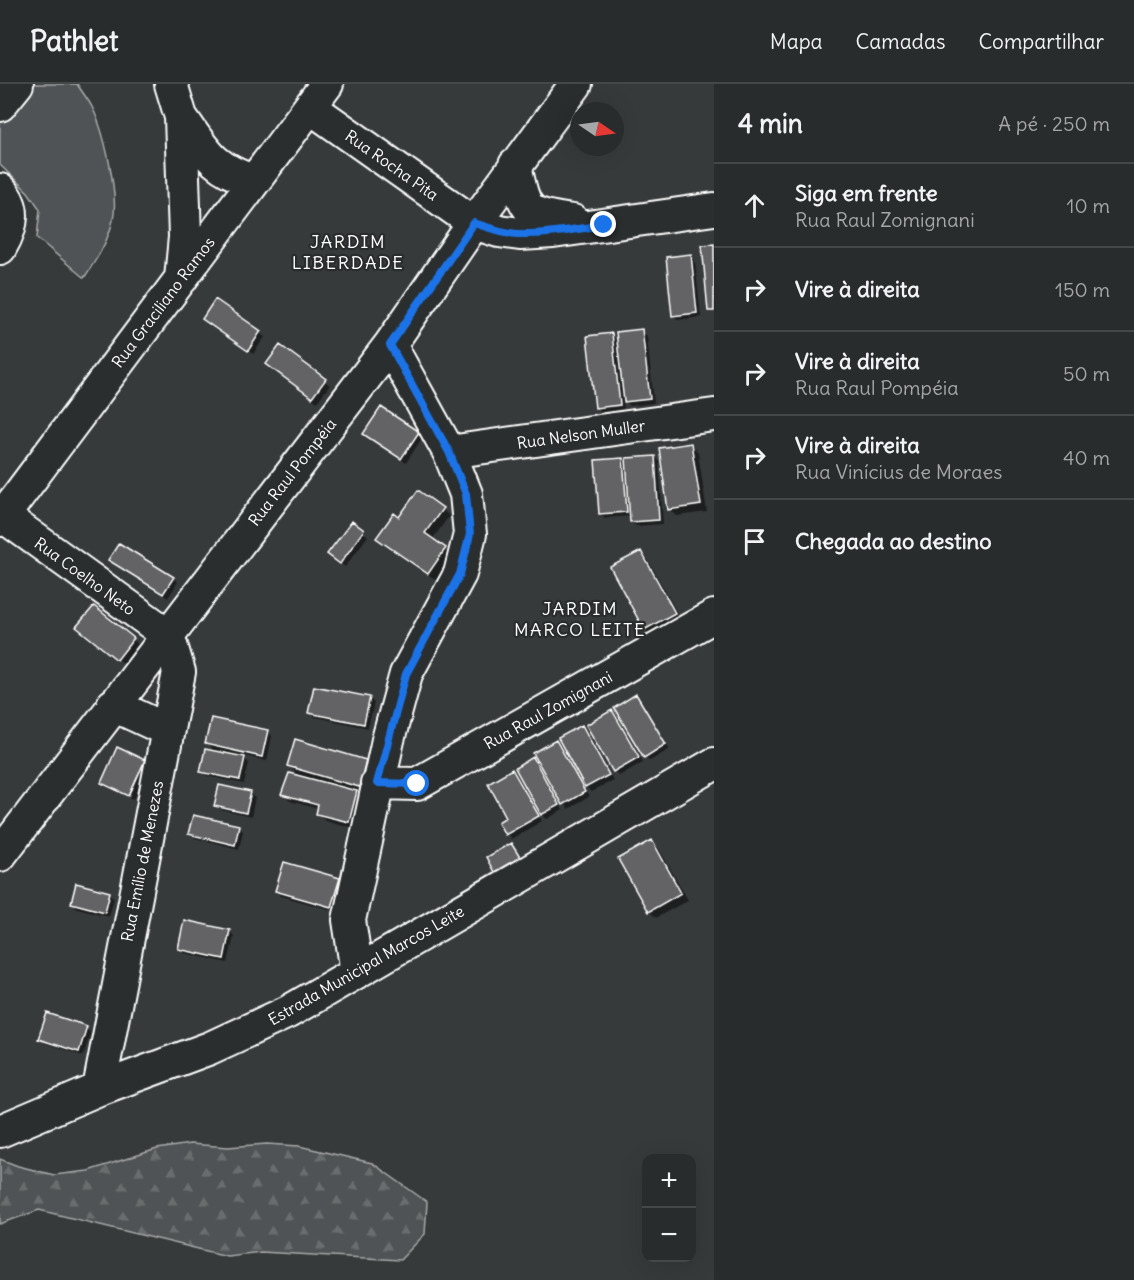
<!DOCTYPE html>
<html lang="pt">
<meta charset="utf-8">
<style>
:root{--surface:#292c2c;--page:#353838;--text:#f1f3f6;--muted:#a5a7a9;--line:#454848}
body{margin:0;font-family:Delius,sans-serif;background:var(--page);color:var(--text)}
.controls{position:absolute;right:18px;bottom:18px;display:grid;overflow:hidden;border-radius:12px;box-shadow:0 6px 24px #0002}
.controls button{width:54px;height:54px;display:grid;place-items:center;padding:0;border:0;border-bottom:2px solid var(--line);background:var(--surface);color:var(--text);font:30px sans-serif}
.compass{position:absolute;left:570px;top:18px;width:54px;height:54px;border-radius:50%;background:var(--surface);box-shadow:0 6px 24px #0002;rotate:103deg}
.stop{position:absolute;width:18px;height:18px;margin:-14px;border:4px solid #1a73e8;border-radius:50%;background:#fff}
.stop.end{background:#1a73e8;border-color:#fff;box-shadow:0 2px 6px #0008}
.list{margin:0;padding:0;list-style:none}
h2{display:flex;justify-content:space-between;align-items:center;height:78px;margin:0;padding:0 24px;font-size:26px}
h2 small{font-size:20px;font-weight:400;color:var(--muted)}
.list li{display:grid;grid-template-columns:39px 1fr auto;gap:18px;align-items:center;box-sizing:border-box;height:84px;padding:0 24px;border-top:2px solid var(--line)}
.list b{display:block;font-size:22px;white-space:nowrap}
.list p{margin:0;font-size:20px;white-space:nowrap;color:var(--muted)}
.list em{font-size:20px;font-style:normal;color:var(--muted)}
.icon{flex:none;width:33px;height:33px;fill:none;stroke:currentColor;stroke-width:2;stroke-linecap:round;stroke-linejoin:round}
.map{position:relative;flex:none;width:714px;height:1196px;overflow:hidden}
header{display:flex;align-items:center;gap:36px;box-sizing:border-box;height:84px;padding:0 30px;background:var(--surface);border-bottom:2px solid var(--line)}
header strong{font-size:28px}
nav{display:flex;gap:33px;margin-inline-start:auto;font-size:21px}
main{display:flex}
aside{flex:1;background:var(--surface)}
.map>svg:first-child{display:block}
.forest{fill:url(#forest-firs);stroke:#a8a9aa;stroke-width:1.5}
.park{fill:#505354;stroke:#a8a9aa;stroke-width:1.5}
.shadow{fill:#0007}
.building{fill:#636465;stroke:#fff;stroke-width:1.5}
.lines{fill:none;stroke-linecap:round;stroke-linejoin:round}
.minor-casing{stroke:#fff;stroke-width:36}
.minor{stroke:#2a2d2e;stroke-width:32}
.route{stroke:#1a73e8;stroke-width:8}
.labels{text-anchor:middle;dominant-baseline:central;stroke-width:4.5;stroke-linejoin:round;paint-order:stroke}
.street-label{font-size:16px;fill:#fff;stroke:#2a2d2e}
.neighbourhood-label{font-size:18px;letter-spacing:1.5px;fill:#fff;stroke:#2a2d2e}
</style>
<header>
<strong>Pathlet</strong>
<nav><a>Mapa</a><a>Camadas</a><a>Compartilhar</a></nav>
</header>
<main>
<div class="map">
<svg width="714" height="1196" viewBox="0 0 714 1196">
<defs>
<pattern id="forest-firs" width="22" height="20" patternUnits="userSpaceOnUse" patternTransform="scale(1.5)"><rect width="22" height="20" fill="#505354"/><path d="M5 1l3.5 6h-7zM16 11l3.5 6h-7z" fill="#6a6d6e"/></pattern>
</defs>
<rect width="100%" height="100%" fill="#373a3b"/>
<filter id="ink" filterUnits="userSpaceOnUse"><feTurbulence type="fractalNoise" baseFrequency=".0167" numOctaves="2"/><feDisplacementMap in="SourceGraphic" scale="12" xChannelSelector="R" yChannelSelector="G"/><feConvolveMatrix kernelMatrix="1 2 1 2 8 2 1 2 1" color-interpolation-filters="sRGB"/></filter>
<g filter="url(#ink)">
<path class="forest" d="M190 1060 228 1063 267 1060 299 1062 372 1079 427 1118 425 1150 400 1176 261 1168 227 1172 39 1126 0 1140V1075L18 1082 54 1091 88 1087 157 1065Z"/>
<path class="park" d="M0 0H77C82 8 88 15 92 23 104 46 119 111 113 136 108 158 96 176 84 194L37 154 40 125 28 108 0 81Z"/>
<path class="shadow" d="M690 172 695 176 701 233 678 236 673 231Z
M216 217 265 253 253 270 209 239Z
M642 247 647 252 654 319 630 322 623 315 624 325 601 328 596 323 611 251 619 258Z
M281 263 330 301 317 318 273 285Z
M365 350H418L422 354 406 379Z
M691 360 698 368 707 428 677 432 669 425Z
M654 373 659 378 663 440 636 442 631 437V432L605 434 600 430 623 376 628 381Z
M442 425 449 432 432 456 452 472 436 496 385 461 378 454 400 435Z
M353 439 368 452 345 483 332 472Z
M641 468 648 476 681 536 652 552 645 545Z
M110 476 173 494 178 498 168 514Z
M94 524 138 560 123 579 83 548Z
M636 612 670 665 650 677 645 673Z
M369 614 374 619 368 644 315 633 310 628Z
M612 628 617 633 643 678 619 692 614 687Z
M582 643 587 647 613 696 591 708 586 703 560 654Z
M268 648 272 652 267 677 240 671 249 679 244 700 207 692 202 688 215 668 207 660Z
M556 658 561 663 589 713 568 725 555 706 552 707 563 726 547 735 542 730 533 675 542 684Z
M144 677 149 682 134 715 107 703 103 699Z
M365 677 373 684 366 709 354 706 364 715 356 745 325 736 318 729 319 725 290 717 283 710 300 693 289 682Z
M512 687 517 692 542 737 511 755 500 738 508 733Z
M250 709 255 714 251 733 221 726 216 721Z
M238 743 243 747 239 765 195 754 190 750Z
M652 757 659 765 688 816 656 834 649 827Z
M339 796 343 800 336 827 281 812 277 807Z
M109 809 114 814 109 832 77 824 72 819Z
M229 847 234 852 228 879 184 869 179 864Z
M86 944 91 948 83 972 45 959 40 955Z"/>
<path class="building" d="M714 160V227H708L702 161Z
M691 170 697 229 672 232 666 173Z
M215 215 261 247 248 267 202 235Z
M642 245 650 315 624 318 616 248Z
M612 249 620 321 595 324 587 252Z
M280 261 326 295 312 314 266 280Z
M381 323 419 348 401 375 363 350Z
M691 359 701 421 668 426 659 364Z
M655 372 659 436 630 438 626 374Z
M623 374 627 428 599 430 595 376Z
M418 406 443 424 425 449 446 464 428 490 376 454 394 429 399 433Z
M352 437 364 446 340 480 327 470Z
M119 459 174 493 163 510 108 476Z
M641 467 675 529 644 546 610 483Z
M94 522 134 554 117 576 76 543Z
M314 602 370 613 364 640 308 629Z
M636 610 666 660 644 674 614 624Z
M612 626 639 673 613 688 586 641Z
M211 634 268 646 262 673 205 660Z
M582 641 609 691 585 704 558 654Z
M295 655 366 676 359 703 287 682Z
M556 656 585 708 562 721 533 669Z
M117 663 145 676 129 712 101 699Z
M205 665 245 673 240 696 200 688Z
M533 673 559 721 541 731 515 684Z
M512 685 539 732 505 751 498 738 506 733 488 699Z
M289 689 357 707 349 738 316 730 318 721 281 711Z
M219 701 251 708 246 729 214 722Z
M193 731 239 741 235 761 188 750Z
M652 756 681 809 648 828 618 775Z
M511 759 521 775 495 790 486 773Z
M284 778 340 794 331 823 275 807Z
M76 799 110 808 105 828 71 819Z
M184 836 230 846 224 875 178 865Z
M47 929 87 942 79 968 38 955Z"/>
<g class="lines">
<g class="minor-casing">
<path id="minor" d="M171 0 181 33 185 153 181 195
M0 21 17 0
M310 23 474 139 499 147 520 150 553 148 714 125
M181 33C206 68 211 83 253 97
M515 81C525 128 525 131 573 137
M0 106C17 124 12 144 0 164
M449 368 714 331
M3 432 168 551 179 588 99 1005
M0 436 327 0
M113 621 167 646
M377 699 417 700 714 532
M0 771 390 261 474 139 576 0
M357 888 349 836 388 656 406 590 460 490 470 450 466 410 449 368 390 261
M0 1047 99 1005 210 964 288 928 714 680"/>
</g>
<use href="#minor" class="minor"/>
</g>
</g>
<g class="lines" filter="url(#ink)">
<path class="route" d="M417 700 377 699 406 590 460 490 470 450 466 410 449 368 390 261 474 139C489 144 503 149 519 150 547 151 576 145 604 141"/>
</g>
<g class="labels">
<g class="street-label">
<text transform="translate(392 81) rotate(35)">Rua Rocha Pita</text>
<text transform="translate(163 218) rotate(-53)">Rua Graciliano Ramos</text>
<text transform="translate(581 350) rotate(-8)">Rua Nelson Muller</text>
<text transform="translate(292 388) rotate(-52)">Rua Raul Pompéia</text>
<text transform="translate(85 492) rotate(36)">Rua Coelho Neto</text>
<text transform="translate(548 626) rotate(-29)">Rua Raul Zomignani</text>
<text transform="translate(142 777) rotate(-79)">Rua Emílio de Menezes</text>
<text transform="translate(366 881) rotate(-30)">Estrada Municipal Marcos Leite</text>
</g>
<g class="neighbourhood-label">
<text x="348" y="157">JARDIM<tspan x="348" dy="21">LIBERDADE</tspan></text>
<text x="580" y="524">JARDIM<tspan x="580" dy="21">MARCO LEITE</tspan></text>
</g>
</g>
</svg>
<div class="controls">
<button>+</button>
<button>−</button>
</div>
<svg class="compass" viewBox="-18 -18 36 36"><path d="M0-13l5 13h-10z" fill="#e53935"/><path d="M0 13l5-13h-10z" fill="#a5a7a9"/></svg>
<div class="stop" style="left:417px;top:700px"></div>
<div class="stop end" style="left:604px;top:141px"></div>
</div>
<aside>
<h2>4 min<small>A pé · 250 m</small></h2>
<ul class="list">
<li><svg class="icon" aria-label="ahead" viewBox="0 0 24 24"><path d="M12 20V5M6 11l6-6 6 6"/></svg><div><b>Siga em frente</b><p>Rua Raul Zomignani</p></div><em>10 m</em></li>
<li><svg class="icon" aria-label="right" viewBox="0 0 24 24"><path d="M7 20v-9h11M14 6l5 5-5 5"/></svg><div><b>Vire à direita</b></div><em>150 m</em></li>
<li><svg class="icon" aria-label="right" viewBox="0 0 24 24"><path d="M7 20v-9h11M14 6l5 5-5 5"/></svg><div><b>Vire à direita</b><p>Rua Raul Pompéia</p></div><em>50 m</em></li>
<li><svg class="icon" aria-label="right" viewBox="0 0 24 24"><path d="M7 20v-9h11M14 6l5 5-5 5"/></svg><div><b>Vire à direita</b><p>Rua Vinícius de Moraes</p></div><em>40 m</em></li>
<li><svg class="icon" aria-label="arrive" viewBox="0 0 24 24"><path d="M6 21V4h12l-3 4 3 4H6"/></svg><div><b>Chegada ao destino</b></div></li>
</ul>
</aside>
</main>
